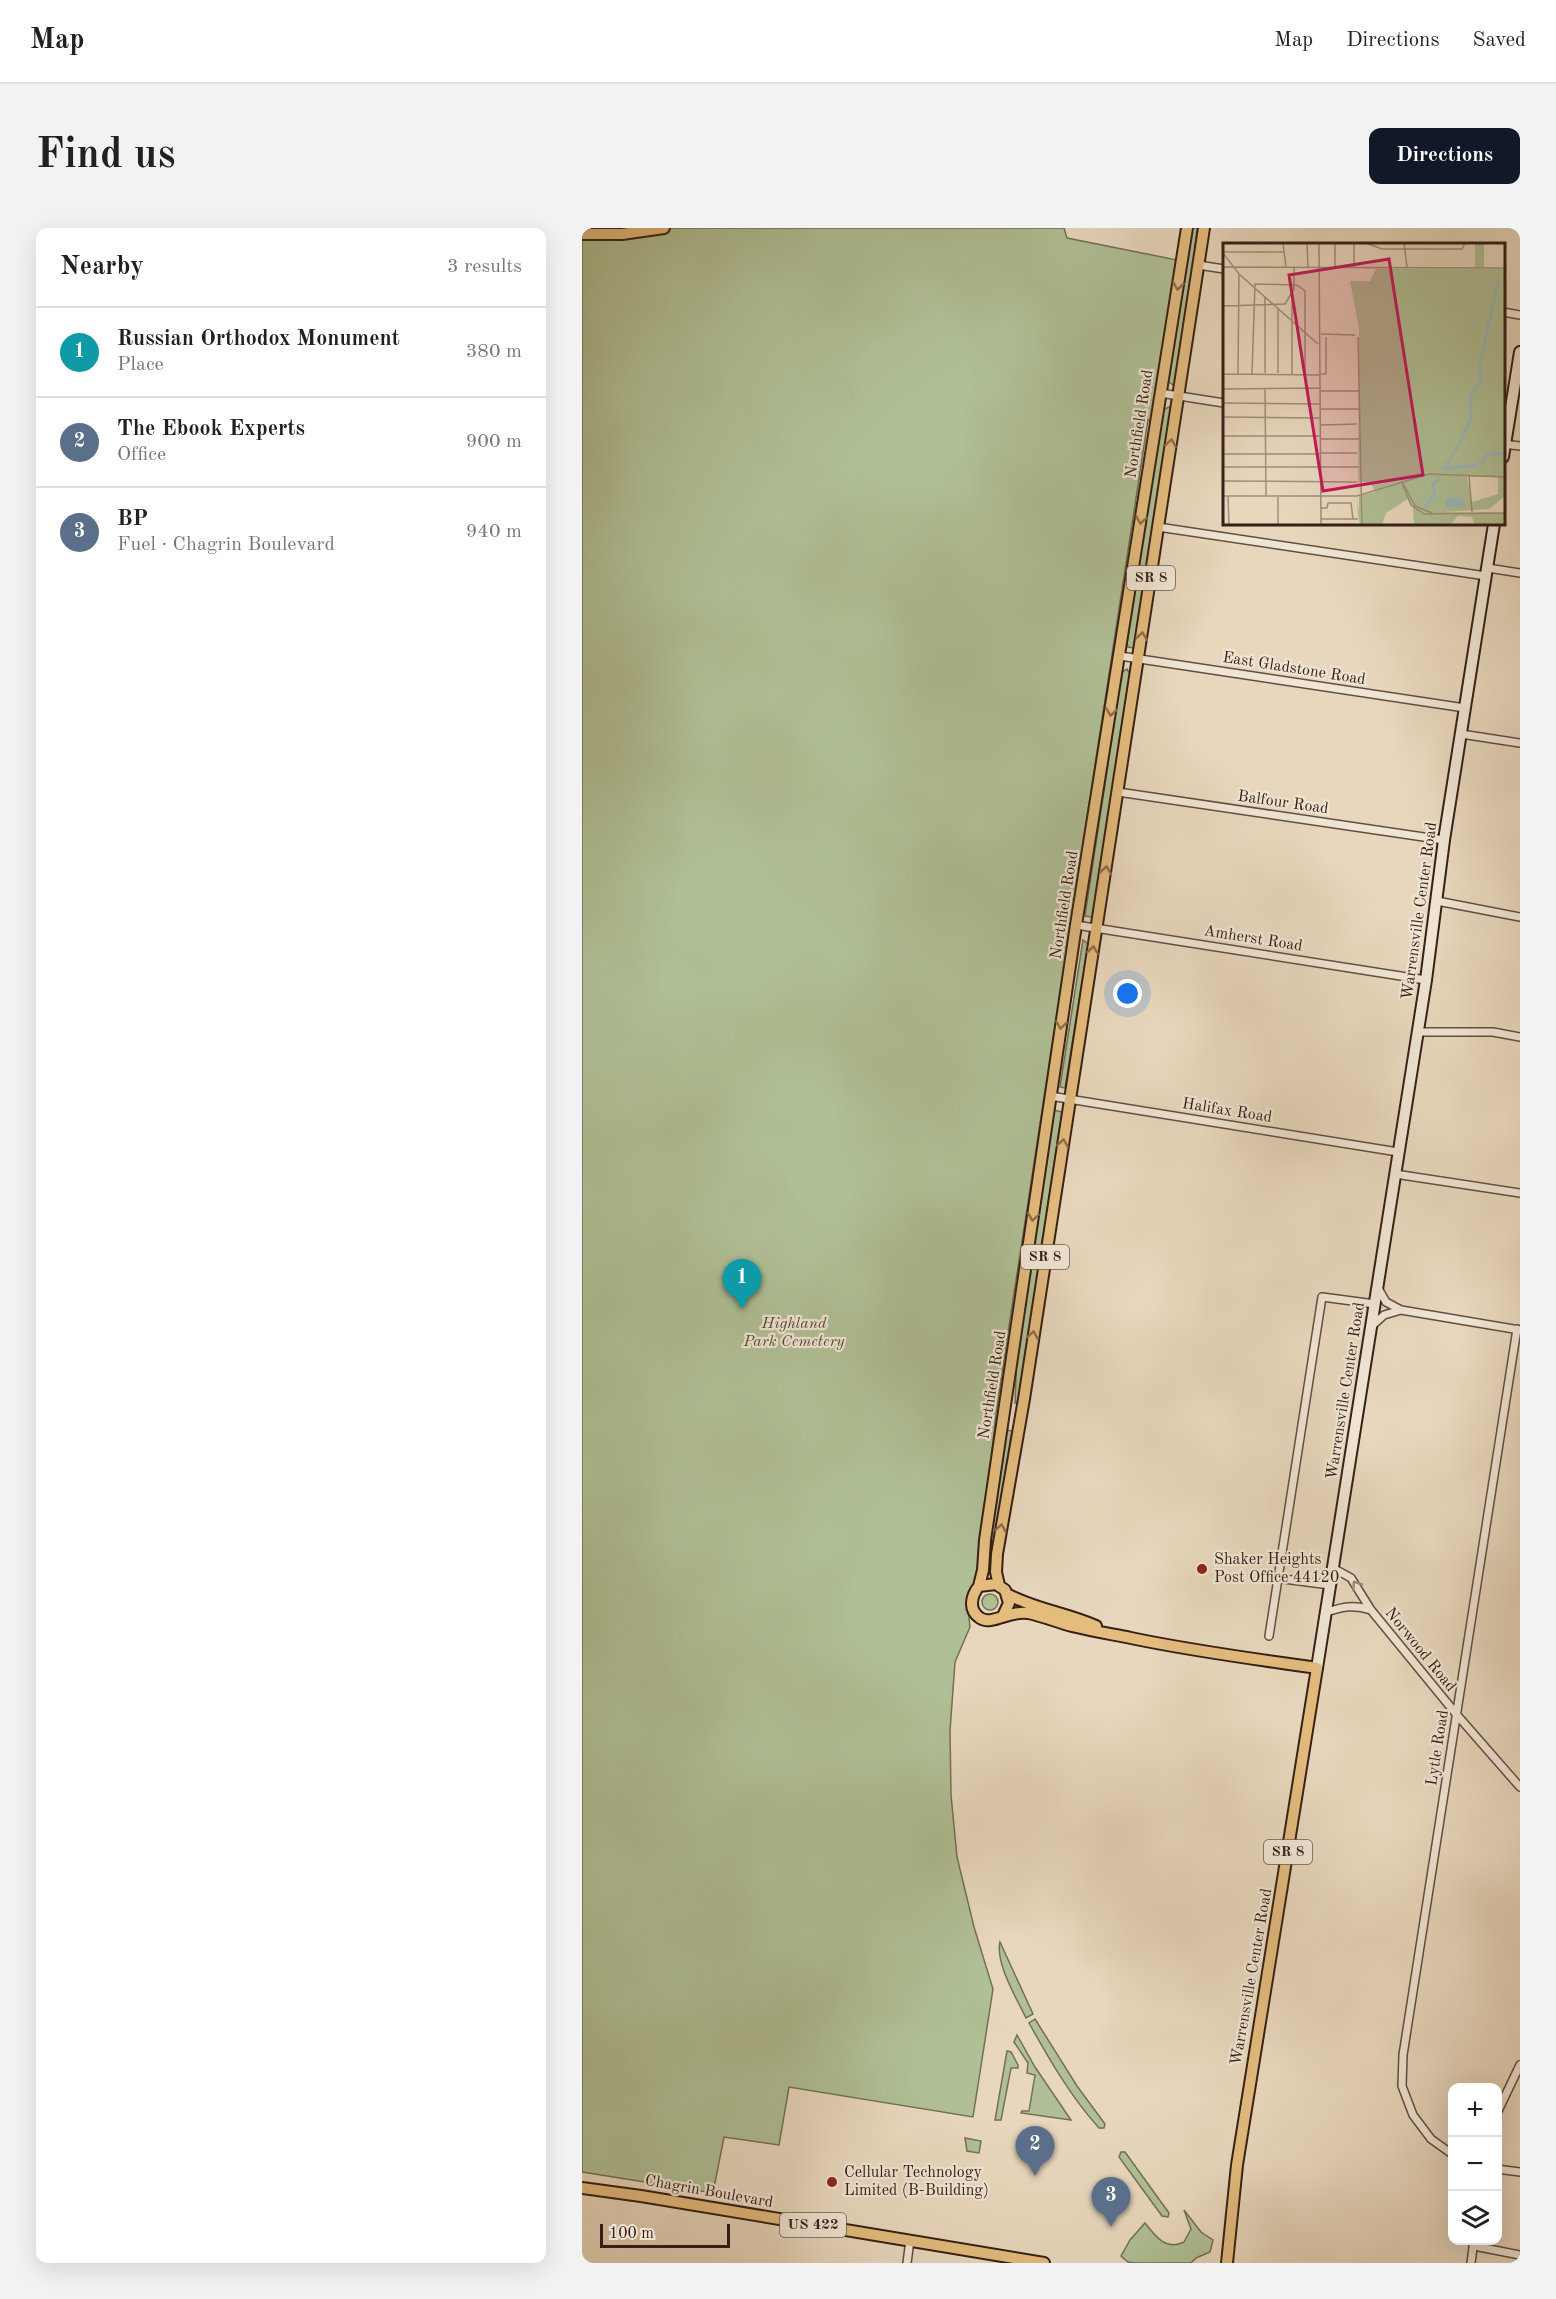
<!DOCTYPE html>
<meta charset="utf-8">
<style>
:root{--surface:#fff;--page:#f2f2f2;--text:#202124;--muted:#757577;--line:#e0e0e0;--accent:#111827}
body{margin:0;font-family:"Old Standard TT",serif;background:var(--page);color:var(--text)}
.controls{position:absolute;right:18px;bottom:18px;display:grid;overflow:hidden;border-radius:12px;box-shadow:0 6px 24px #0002}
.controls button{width:54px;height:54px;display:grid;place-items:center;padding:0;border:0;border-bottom:2px solid var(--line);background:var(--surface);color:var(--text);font:30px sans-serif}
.scale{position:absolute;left:18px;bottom:15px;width:130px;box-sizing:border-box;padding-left:6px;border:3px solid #352016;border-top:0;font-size:16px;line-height:21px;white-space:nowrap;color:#352016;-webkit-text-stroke:4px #f0e5d4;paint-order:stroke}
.you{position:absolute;left:546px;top:766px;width:21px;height:21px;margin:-15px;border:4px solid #fff;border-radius:50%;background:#1a73e8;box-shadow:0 0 0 9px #1a73e833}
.badge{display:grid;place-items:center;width:39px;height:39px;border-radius:50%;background:var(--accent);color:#fff;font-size:20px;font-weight:700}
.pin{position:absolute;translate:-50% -50px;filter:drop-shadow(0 2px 3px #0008)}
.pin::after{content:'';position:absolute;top:32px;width:21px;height:18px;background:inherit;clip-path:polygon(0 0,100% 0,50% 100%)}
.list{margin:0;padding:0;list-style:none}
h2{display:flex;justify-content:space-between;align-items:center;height:78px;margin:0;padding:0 24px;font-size:26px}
h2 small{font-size:20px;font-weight:400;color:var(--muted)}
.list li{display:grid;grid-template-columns:39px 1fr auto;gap:18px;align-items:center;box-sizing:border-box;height:90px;padding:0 24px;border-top:2px solid var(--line)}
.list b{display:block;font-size:22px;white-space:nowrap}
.list p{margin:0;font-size:20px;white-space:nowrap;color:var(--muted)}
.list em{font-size:20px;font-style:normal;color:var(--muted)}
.icon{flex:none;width:33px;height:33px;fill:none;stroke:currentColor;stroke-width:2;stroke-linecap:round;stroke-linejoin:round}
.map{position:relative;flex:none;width:938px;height:2035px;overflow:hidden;border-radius:12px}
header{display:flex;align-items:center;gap:36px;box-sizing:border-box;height:84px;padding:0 30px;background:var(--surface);border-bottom:2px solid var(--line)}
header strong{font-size:28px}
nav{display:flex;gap:33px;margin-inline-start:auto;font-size:21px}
.intro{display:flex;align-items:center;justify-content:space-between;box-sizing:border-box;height:144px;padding:0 36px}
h1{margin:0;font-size:42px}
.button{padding:15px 27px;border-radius:12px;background:var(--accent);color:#fff;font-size:21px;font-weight:700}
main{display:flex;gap:36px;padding:0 36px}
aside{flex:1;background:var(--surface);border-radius:12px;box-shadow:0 6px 24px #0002}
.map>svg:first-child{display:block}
.green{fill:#b0bf95;stroke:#727056;stroke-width:1.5}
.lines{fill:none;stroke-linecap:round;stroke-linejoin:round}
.street-casing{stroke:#624e40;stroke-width:10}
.secondary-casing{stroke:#352016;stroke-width:14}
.primary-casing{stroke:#352016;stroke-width:14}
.street{stroke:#f0e5d4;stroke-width:7}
.secondary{stroke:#f0e5d4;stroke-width:10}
.primary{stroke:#e4bc7e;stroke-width:10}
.oneway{stroke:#8c6e4a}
.oneway2{stroke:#9c8c7e}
.poi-dot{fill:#8f2418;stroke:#f0e5d4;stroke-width:2}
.labels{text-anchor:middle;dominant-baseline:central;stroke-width:4.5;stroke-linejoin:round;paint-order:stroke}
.shield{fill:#f0e5d4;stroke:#6d5b4f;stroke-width:1.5}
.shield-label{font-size:15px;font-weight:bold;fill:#352016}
.street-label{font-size:16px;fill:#352016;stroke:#f0e5d4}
.park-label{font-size:16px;font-style:italic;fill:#544836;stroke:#f0e5d4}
.poi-label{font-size:16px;fill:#352016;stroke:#f0e5d4;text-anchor:start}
.inset-river{fill:none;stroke:#9bb7bb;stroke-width:3}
.inset-road{fill:none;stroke:#a08e7a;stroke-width:1.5}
.view{fill:#c2185b;fill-opacity:0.15;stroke:#c2185b;stroke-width:3}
.inset-edge{fill:none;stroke:#352016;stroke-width:3}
</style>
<header>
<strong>Map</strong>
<nav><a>Map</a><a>Directions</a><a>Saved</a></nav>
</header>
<div class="intro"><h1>Find us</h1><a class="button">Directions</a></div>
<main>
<aside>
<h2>Nearby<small>3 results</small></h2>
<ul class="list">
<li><span class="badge" style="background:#0f9aa8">1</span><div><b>Russian Orthodox Monument</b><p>Place</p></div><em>380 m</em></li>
<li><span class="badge" style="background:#5c6f8a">2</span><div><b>The Ebook Experts</b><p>Office</p></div><em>900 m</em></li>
<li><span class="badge" style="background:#5c6f8a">3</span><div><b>BP</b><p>Fuel · Chagrin Boulevard</p></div><em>940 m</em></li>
</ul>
</aside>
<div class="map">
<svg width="938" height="2035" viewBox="0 0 938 2035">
<rect width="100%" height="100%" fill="#e8d7bd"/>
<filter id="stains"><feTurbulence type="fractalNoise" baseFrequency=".00333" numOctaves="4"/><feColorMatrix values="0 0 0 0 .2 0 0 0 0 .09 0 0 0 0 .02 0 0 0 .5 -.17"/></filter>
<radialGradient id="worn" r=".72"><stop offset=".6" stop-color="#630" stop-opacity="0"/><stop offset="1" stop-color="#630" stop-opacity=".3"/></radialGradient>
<path class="green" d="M0 0H482L485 10 600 33 581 182 587 179 589 182 553 417 551 420 546 419 545 415 579 195 566 192 429 1085 415 1179 395 1351 385 1371 388 1399 373 1434 368 1503 369 1567 375 1629 392 1699 411 1761 391 1889 207 1859 197 1917 142 1909 131 1965 0 1944Z
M610 0H615L611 40 594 155 591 157 586 153Z
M545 441 548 446 510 689 503 688 540 444Z
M501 712 506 716 483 860 478 859Z
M472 882 480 884 436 1174 433 1175 435 1126Z
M424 1202 430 1203 409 1330H406Z
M400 1374a8 8 0 1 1 16 0a8 8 0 1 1-16 0Z
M418 1714 451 1786 444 1790C435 1771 413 1735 418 1714Z
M453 1791 495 1858 523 1896 522 1900H517C489 1869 467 1831 447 1795Z
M435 1807 453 1839 489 1892 439 1885 440 1883H447L453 1847 445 1845 446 1835 432 1814Z
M425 1823 429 1824 436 1837V1840H429L419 1892H413Z
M383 1910 399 1913 397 1925 385 1923Z
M539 1924H543L587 1985 586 1989 580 1988 537 1929Z
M602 1982 619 2004 631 2012 628 2024 614 2030 609 2035H553L546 2034 539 2028 548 2012 563 1995C573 2008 584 2023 602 2014L609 2001Z"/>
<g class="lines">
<g class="street-casing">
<path id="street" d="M616 37 642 41
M921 84 938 87
M578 165 642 175
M921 216 938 218
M576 299 904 348
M906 340 938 345
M538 428 883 480
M879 506 938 515
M536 564 862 612
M855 673 938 689
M494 697 844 752
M836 804H911L938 809
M468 868 816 924
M813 946 938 965
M796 1060 804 1074 819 1082
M791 1097 802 1087 819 1082 938 1102
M751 1340 769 1350 789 1382 875 1487 938 1559
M694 1350 748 1357
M744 1384C761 1379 771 1376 789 1382
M687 1408 740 1069 793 1076
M915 1885 938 1837
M870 1926 849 1911 831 1887 820 1858 821 1827 935 1101
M915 1941 938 1944
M892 2015 897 2019 938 2027
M325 2035 328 2012
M889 2035 892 2012"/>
</g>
<g class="secondary-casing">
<path id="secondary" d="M921 229 938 124
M735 1440 844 752 862 612 912 296"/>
</g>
<g class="primary-casing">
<path id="primary" d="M0 6H40L82 0
M417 1357 414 1344 415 1326 442 1171 622 0
M397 1358 401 1342 403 1312 494 697 605 0
M425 1366C452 1381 485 1385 514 1398
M421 1388 427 1375 423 1362 414 1356 397 1358C389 1368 386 1382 398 1390 410 1398 427 1382 446 1385 461 1388 475 1394 490 1398 510 1403 529 1406 549 1410 610 1423 673 1431 735 1440L655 1937 645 2035
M0 1960 59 1968 462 2035"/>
</g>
<use href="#street" class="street"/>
<use href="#secondary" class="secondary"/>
<use href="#primary" class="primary"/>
</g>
<defs><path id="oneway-chevron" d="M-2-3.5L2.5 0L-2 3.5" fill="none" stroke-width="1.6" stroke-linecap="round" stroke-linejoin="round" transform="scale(1.5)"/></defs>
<g class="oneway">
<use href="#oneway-chevron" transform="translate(596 58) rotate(99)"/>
<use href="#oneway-chevron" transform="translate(589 215) rotate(-81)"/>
<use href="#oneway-chevron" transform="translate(559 292) rotate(99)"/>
<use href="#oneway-chevron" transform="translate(560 408) rotate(-81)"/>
<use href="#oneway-chevron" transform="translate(529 484) rotate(99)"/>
<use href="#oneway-chevron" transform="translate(524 642) rotate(-81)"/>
<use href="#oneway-chevron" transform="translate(511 722) rotate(-81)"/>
<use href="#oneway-chevron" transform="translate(479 797) rotate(99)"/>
<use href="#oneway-chevron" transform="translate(481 915) rotate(-81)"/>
<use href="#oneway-chevron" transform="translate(451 989) rotate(98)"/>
<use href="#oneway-chevron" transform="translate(451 1107) rotate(-81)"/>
<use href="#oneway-chevron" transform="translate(419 1300) rotate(-80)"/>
</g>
<use class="oneway2" href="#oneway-chevron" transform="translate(774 1357) rotate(-125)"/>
<g class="poi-dot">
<circle cx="620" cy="1341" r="6"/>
<circle cx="250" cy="1954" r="6"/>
</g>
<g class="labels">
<g class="shield">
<rect x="545" y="338" width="48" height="24" rx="4.5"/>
<rect x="439" y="1017" width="48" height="24" rx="4.5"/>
<rect x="682" y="1612" width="48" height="24" rx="4.5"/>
<rect x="198" y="1985" width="66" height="24" rx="4.5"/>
</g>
<g class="shield-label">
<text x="569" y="350">SR 8</text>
<text x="463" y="1029">SR 8</text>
<text x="706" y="1624">SR 8</text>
<text x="231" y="1997">US 422</text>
</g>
<g class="street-label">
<text transform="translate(558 196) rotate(-81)">Northfield Road</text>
<text transform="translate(712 441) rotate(9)">East Gladstone Road</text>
<text transform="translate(701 575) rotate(8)">Balfour Road</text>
<text transform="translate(483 677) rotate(-81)">Northfield Road</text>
<text transform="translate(838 683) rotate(-82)">Warrensville Center Road</text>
<text transform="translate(671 711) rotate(9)">Amherst Road</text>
<text transform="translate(645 883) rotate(9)">Halifax Road</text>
<text transform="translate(411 1157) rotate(-81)">Northfield Road</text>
<text transform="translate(764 1163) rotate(-81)">Warrensville Center Road</text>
<text transform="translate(838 1422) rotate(51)">Norwood Road</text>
<text transform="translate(856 1520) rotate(-81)">Lytle Road</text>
<text transform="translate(670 1749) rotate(-80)">Warrensville Center Road</text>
<text transform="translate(127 1964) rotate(10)">Chagrin Boulevard</text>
</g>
<g class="park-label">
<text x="212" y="1096">Highland<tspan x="212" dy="18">Park Cemetery</tspan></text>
</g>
<g class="poi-label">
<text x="632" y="1332">Shaker Heights<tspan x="632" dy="18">Post Office 44120</tspan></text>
<text x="262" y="1945">Cellular Technology<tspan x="262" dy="18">Limited (B-Building)</tspan></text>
</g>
</g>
<g transform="translate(641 15)">
<rect width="282" height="282" fill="#e8d7bd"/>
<path d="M252 0H261V24H252ZM153 26H282V253L266 266 221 269 282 270V282H252L249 274 235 273 227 282H191L190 264 185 256 163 270 159 282H137L135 271 134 256 136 269V253L152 249 148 239H136L135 253 136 86 127 38H147ZM244 234H275V251L249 259Z" fill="#b0bf95" fill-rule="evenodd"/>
<path d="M228 254 241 256 242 263 223 264 222 257Z" fill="#9bb7bb"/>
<path class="inset-river" d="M236 201 248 176V151L259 136 256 127 275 38M257 221 264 212 282 210M221 226 255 222M220 227 236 203M201 266 212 249 210 241 218 234"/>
<path class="inset-road" d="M60 0 63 24M84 0 85 24M96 0 98 282M112 0V24M131 0V24M143 0 159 6H239L242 0M181 0 184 24M0 9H60M0 10 16 31 95 101M0 24 282 25M42 54V130M69 56V131M0 63 62 61 71 46V24M98 91 132 92M135 94 139 282M55 130V66M0 131 97 132M15 131 16 31M29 131 32 41 74 42 82 48V131M98 131H103V94M0 138V24M0 146 97 145M42 146 43 253M98 148H136M0 160 97 161M98 166H136M0 174 97 175M98 182 134 181M0 193H97M98 196H136M98 210H134M0 211H97M0 224H136M246 233 249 269M0 238 134 239M179 238 192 263 209 270M179 240 188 262 201 271 282 270M0 253H134L206 231 282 234M5 253 6 282M55 254V282M98 265H104L105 260H128L130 276M98 276H135"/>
<path class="view" d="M166 16 200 232 100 248 66 32Z"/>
<rect width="282" height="282" class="inset-edge"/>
</g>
<rect width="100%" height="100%" filter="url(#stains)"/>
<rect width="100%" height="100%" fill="url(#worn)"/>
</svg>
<div class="controls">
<button>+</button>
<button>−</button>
<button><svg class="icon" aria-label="layers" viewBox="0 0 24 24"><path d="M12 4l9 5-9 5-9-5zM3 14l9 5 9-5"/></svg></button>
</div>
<div class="scale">100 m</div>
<div class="you"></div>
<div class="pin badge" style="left:160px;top:1081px;background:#0f9aa8">1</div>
<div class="pin badge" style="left:453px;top:1948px;background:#5c6f8a">2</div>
<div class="pin badge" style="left:529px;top:1999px;background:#5c6f8a">3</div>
</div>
</main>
